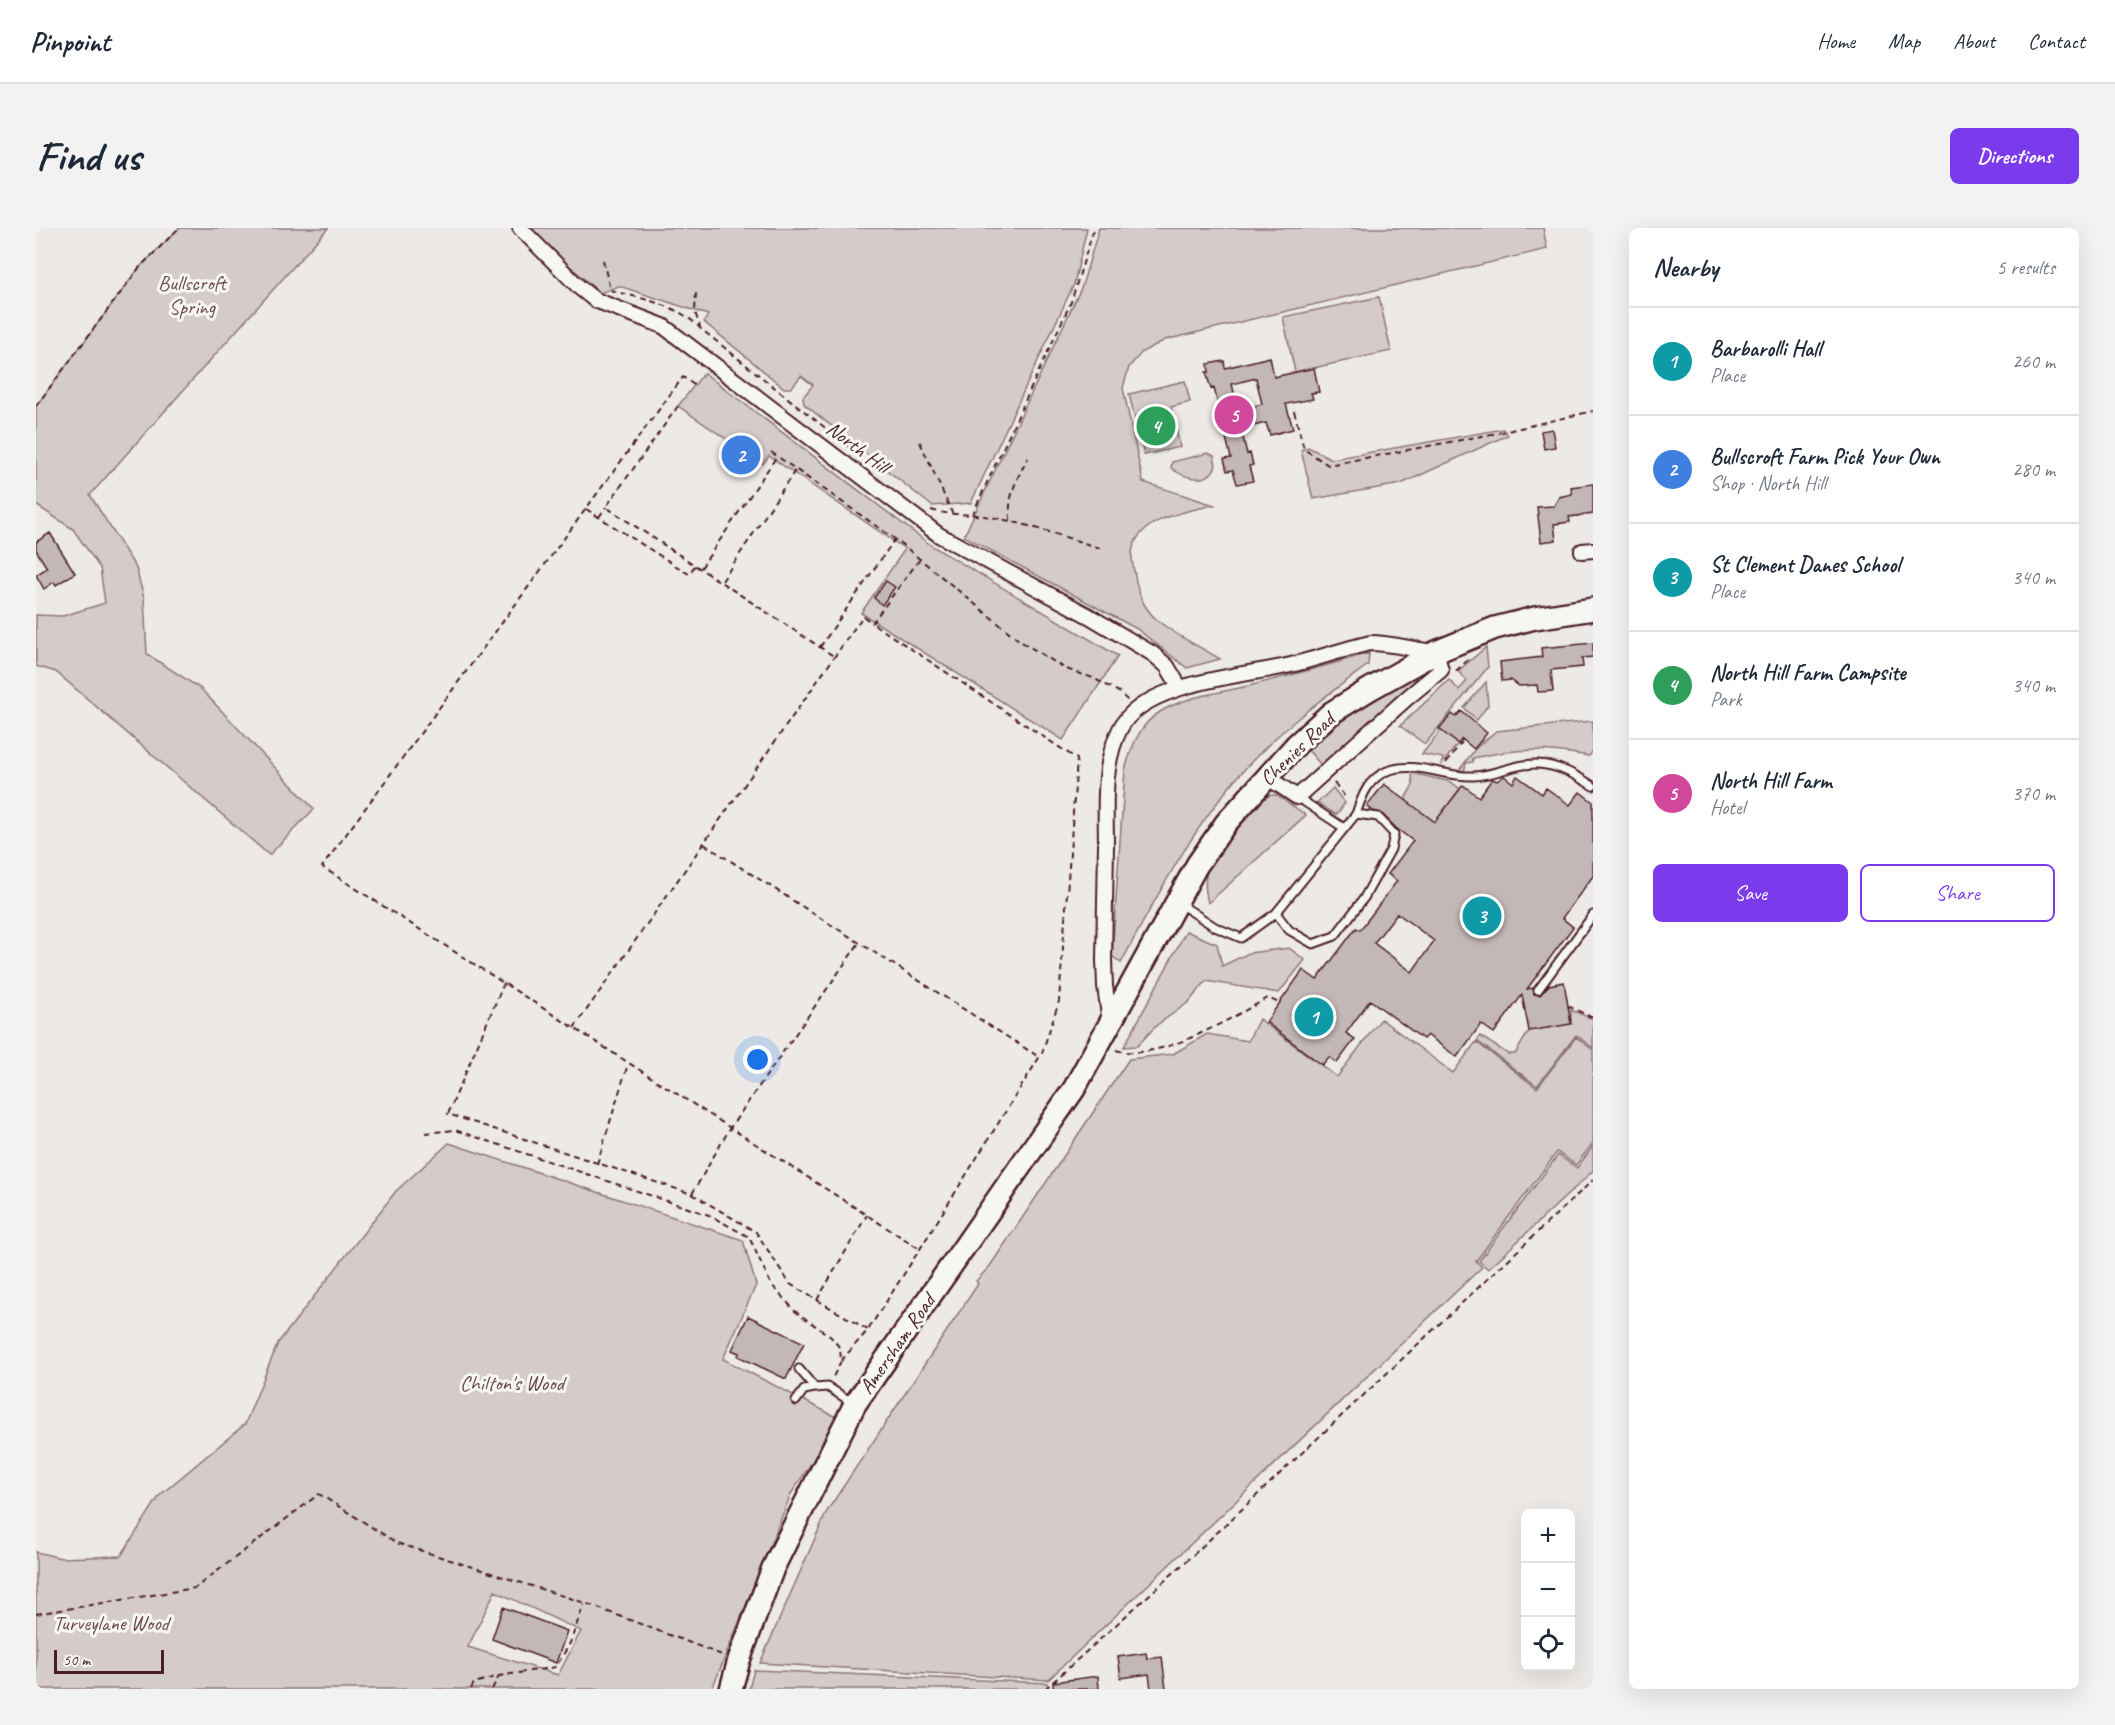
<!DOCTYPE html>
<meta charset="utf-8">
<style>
:root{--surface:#fff;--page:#f2f2f3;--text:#1f2937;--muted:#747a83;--line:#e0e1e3;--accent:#7c3aed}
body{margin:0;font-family:Caveat,sans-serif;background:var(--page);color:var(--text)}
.controls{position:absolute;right:18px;bottom:18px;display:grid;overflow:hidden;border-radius:9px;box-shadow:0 6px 24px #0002}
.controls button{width:54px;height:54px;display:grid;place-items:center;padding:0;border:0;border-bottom:2px solid var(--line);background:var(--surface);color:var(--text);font:30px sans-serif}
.scale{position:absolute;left:18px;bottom:15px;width:110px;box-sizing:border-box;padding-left:6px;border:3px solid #4a1f2b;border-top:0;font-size:16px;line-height:21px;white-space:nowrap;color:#4a1f2b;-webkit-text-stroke:4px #f6f6f2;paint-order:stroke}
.you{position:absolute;left:722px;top:832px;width:21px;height:21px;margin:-15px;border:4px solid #fff;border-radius:50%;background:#1a73e8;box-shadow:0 0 0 9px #1a73e833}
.badge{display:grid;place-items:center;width:39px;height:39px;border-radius:50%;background:var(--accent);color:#fff;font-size:20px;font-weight:700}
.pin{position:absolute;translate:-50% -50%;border:3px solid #fff;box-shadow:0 2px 6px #0006}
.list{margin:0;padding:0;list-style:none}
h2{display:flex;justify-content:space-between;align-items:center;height:78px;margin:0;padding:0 24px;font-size:26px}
h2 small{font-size:20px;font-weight:400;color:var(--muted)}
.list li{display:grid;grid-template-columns:39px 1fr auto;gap:18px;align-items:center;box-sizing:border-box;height:108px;padding:0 24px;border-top:2px solid var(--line)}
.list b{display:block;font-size:22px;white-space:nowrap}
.list p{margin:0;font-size:20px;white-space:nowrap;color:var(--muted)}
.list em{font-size:20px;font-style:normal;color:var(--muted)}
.actions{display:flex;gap:12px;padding:18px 24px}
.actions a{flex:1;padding:14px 0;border:2px solid var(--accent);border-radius:9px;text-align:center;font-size:21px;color:var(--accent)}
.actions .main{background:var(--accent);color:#fff}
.icon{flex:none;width:33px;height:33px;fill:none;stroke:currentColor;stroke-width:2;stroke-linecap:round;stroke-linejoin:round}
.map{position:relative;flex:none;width:1557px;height:1461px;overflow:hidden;border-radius:9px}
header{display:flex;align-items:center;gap:36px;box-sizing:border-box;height:84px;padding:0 30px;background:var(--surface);border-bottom:2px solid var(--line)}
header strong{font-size:28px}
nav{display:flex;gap:33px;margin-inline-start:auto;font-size:21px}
.intro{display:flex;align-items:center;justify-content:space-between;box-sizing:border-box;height:144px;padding:0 36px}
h1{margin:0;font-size:42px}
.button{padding:15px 27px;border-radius:9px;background:var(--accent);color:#fff;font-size:21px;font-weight:700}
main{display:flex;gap:36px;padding:0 36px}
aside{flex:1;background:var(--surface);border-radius:9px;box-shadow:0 6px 24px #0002}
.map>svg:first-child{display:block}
.green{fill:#d4cbca;stroke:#8f757a;stroke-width:1.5;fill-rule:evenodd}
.building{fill:#c4b7b7;stroke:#4a1f2b;stroke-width:1.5;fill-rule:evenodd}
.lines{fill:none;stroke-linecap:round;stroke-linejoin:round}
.service-casing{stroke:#4a1f2b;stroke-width:11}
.minor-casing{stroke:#4a1f2b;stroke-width:18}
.primary-casing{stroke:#4a1f2b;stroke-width:26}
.path{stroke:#4a1f2b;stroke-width:2;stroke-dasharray:6 4.5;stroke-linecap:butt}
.service{stroke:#f6f6f2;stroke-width:7}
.minor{stroke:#f6f6f2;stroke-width:14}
.primary{stroke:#f6f6f2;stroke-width:21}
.labels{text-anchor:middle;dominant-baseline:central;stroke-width:6;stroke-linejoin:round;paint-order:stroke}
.park-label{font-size:21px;fill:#6c4a53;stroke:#f6f6f2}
.street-label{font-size:21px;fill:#4a1f2b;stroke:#f6f6f2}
</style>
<header>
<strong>Pinpoint</strong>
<nav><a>Home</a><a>Map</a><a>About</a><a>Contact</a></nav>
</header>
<div class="intro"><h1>Find us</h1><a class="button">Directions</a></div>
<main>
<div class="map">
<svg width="1557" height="1461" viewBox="0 0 1557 1461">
<rect width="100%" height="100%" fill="#ece9e6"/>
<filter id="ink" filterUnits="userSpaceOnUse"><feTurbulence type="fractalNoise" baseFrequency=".0167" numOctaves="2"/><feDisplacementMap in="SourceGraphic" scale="12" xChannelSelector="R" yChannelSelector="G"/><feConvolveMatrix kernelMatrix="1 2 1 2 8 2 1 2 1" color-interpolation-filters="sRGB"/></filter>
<g filter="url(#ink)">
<path class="green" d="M143 0H292L54 267 100 340 108 370 111 426 165 461 278 581 233 627 20 444 0 438V387L27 388 69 375 64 340 37 301 0 277V178L103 40Z
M495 0H1051L1038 56 935 275 896 278 768 176 767 169 777 157 765 148 755 160H748L668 94 672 87 583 58 564 65 529 34Z
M1063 0H1507L1511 21 1129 112 1106 124 1093 139 1087 160 1107 254 1178 277C1152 283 1100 290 1096 325 1095 332 1098 341 1099 348 1102 366 1107 379 1121 392 1140 408 1163 418 1184 431L1151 440 1101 401 928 308 1046 58Z
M1343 69 1355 123 1259 144 1247 89Z
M668 145 896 318 1082 428 1027 512 825 385 869 321 733 228 727 236 642 178Z
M1149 153 1154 174 1135 179 1144 219 1108 227 1093 166Z
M1467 201 1472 207 1365 256 1277 271 1265 222 1272 219 1296 231Z
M1172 225 1178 228 1180 237C1173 258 1148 250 1135 240L1136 234Z
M1450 419 1452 439 1389 516 1364 498 1413 452 1423 462 1431 453 1422 443Z
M1333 425 1332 437C1294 465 1256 492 1223 526 1164 585 1124 662 1085 735L1076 728 1089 542C1095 521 1103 496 1124 484 1149 468 1184 465 1212 458 1253 448 1293 437 1333 425Z
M1376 448 1380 449 1376 457 1285 537 1271 521 1328 476Z
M1450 454 1452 477 1441 492 1428 480Z
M1557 493V523L1553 528C1509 520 1481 520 1437 530V534L1430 535 1428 545 1424 541 1440 520 1460 503Z
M1405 502 1422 516 1406 536 1407 530 1386 526Z
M1376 545 1415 554 1424 561 1399 594 1371 574 1370 569 1377 557Z
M1297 560 1309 575 1301 586H1299L1281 575Z
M1235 567H1240L1270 587 1172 675C1169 664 1168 654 1171 643 1177 627 1220 572 1235 567Z
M1150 703 1181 716 1186 738 1213 725 1253 720 1269 732 1243 765 1170 753 1153 774 1121 797 1101 818 1088 819Z
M1535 782 1557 791V820L1540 807 1501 858 1441 813 1444 808 1472 826H1479L1493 803 1535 796Z
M1223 791 1301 849 1345 791 1417 845 1440 814 1501 860 1540 809 1557 822V915L1540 937 1521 924 1440 1033 1446 1039 1012 1452 724 1435 791 1283 942 1056 940 1053 954 1038 1093 831 1137 826 1171 806 1212 813Z
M413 915 707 1012 720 1057 687 1131 804 1191 755 1266 676 1461H0V1324L25 1330 85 1328 124 1267 209 1196 242 1115 360 963ZM459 1363 545 1403 522 1447 432 1419Z
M1557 918V943L1452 1041 1443 1033 1522 927 1541 940Z
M718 1442 1011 1455 1012 1461H713Z"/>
<path class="building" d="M1234 129 1238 149 1278 140 1283 164 1275 165 1277 171 1250 176 1257 201 1234 207 1230 195 1205 201 1211 226 1214 225 1217 237 1213 238 1217 253 1201 256 1197 242 1191 243 1188 231 1195 230 1178 160 1175 161 1170 144H1173L1172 136 1188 133 1189 140ZM1220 150 1226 176 1202 182 1196 156Z
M1516 201 1519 219 1508 221 1505 203Z
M1557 256V286L1533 289 1534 294 1518 296 1520 312 1505 314 1501 279 1518 278 1523 269 1536 266 1535 259Z
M14 305 39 345 20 357 18 354 8 361 0 347 11 340 0 322V314Z
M850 353 859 359 846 377 838 370Z
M1557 415V429L1546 430 1547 439 1515 442 1517 463 1502 464 1501 457 1483 458 1475 452 1466 453 1464 434 1506 429 1505 420Z
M1425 483 1451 505 1438 521 1426 511 1422 516 1403 501 1416 486 1420 489Z
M1468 548 1477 555 1481 548 1506 566 1510 560 1534 577 1544 564 1557 574V648L1526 690 1537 699 1491 761 1497 760 1498 766 1504 767 1513 757 1528 754 1535 796 1493 803 1486 767 1458 805 1445 796 1421 829 1391 807 1387 811 1334 772 1310 805 1319 811 1301 835 1293 829 1286 837 1230 794 1267 742 1281 752 1320 700 1324 702 1361 653 1352 646 1377 613 1360 600 1345 585 1337 583 1331 578 1348 556 1399 594 1427 557 1443 569 1456 551 1461 553ZM1361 685 1398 713 1376 744 1338 715Z
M712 1088 768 1115 750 1151 702 1128 703 1125 696 1122Z
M467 1379 531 1403 520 1435 456 1411Z
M1110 1425 1111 1431 1126 1429 1130 1461H1115L1113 1446 1085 1450 1082 1429Z
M1062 1448 1063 1461H1017V1454Z"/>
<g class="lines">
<g class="service-casing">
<path id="service" d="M1261 569 1308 600
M1144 676 1179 699 1205 710 1240 685 1320 586C1326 568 1332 551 1351 543 1379 532 1410 550 1438 548 1460 547 1479 535 1502 536 1522 537 1540 547 1557 558
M1240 685 1253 702 1277 716 1299 708 1328 670 1355 621 1358 606 1342 589 1320 586
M1502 762 1557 687
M763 1141 779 1160 792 1159 817 1175
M760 1173 768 1162 779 1160"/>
</g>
<g class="minor-casing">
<path id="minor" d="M484 0 544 60 559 72 627 98 903 307 1053 388 1117 426 1131 438 1144 460
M1546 323 1557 322
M1074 795 1069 758 1068 732C1069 694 1069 656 1070 618 1070 579 1066 536 1084 501 1105 456 1202 448 1246 439 1275 433 1304 422 1334 415 1356 415 1378 422 1400 424L1405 442 1371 470 1261 569 1231 549"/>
</g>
<g class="primary-casing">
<path id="primary" d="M695 1461 703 1432 737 1340 819 1176 1038 861 1161 637 1190 595 1261 516 1295 485 1334 461 1400 424 1459 400 1499 390 1557 381"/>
</g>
<path class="path" d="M567 32 574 62C606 71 642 76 665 101L826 229
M660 65 659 84 664 99
M658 157 647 149 286 639 884 1021
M0 178 103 40 143 0
M642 178 570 279 799 429
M1258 183 1268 221 1292 237 1467 204 1557 183
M884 214 917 287
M735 224 863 314 984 413 1030 441 1057 450 1083 464 1092 473
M550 281 653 346 660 336
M895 282C915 288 935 285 955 289 992 296 1028 309 1064 320
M936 287 1035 74 1058 0
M563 289 570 279
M974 292C972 267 980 252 992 230
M665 340 741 228
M686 353 760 241
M784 419 859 311
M1420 443 1433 431
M1410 535 1426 514
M1298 555 1311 571
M668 616 1003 829
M468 755 412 886 656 966 720 1004 754 1056 832 1102
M1532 778 1553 788H1557
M538 800 827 388 836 395 884 331
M1080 822C1123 835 1194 790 1232 770L1243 775
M389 905 419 902 673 987 713 1009 735 1056 759 1083 795 1109 804 1120 805 1133 796 1151
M561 936 592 836
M656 966 694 900 823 715
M781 1072 831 987
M805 1133 832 1102 884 1021 1006 825 1023 773 1041 531 836 395
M0 1386 159 1360 283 1266 361 1315 549 1375 686 1427
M435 1461 438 1455 463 1448 520 1439 534 1415 548 1376
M456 1461 463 1448
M1009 1461 1155 1329 1557 952"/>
<use href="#service" class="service"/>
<use href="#minor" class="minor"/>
<use href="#primary" class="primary"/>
</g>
</g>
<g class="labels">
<g class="park-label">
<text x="156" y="55">Bullscroft<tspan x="156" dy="24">Spring</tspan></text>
<text x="476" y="1155">Chilton's Wood</text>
<text x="75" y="1395">Turveylane Wood</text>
</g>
<g class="street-label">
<text transform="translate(822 219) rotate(37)">North Hill</text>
<text transform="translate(1261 521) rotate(-44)">Chenies Road</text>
<text transform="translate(861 1116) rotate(-55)">Amersham Road</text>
</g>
</g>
</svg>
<div class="controls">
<button>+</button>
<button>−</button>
<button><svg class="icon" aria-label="locate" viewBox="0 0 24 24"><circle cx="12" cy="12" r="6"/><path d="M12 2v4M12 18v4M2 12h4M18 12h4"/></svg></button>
</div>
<div class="scale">50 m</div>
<div class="you"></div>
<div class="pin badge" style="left:1278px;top:789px;background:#0f9aa8">1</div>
<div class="pin badge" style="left:705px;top:227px;background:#3f7fe0">2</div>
<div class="pin badge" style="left:1446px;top:688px;background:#0f9aa8">3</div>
<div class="pin badge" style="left:1120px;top:198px;background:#2e9e5b">4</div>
<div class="pin badge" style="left:1198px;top:187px;background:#d1479c">5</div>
</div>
<aside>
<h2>Nearby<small>5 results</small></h2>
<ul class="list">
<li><span class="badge" style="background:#0f9aa8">1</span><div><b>Barbarolli Hall</b><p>Place</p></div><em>260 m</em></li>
<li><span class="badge" style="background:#3f7fe0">2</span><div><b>Bullscroft Farm Pick Your Own</b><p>Shop · North Hill</p></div><em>280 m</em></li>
<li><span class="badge" style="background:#0f9aa8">3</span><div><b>St Clement Danes School</b><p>Place</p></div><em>340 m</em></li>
<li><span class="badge" style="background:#2e9e5b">4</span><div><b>North Hill Farm Campsite</b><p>Park</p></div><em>340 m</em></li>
<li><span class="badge" style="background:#d1479c">5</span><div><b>North Hill Farm</b><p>Hotel</p></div><em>370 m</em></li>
</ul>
<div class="actions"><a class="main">Save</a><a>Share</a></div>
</aside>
</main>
